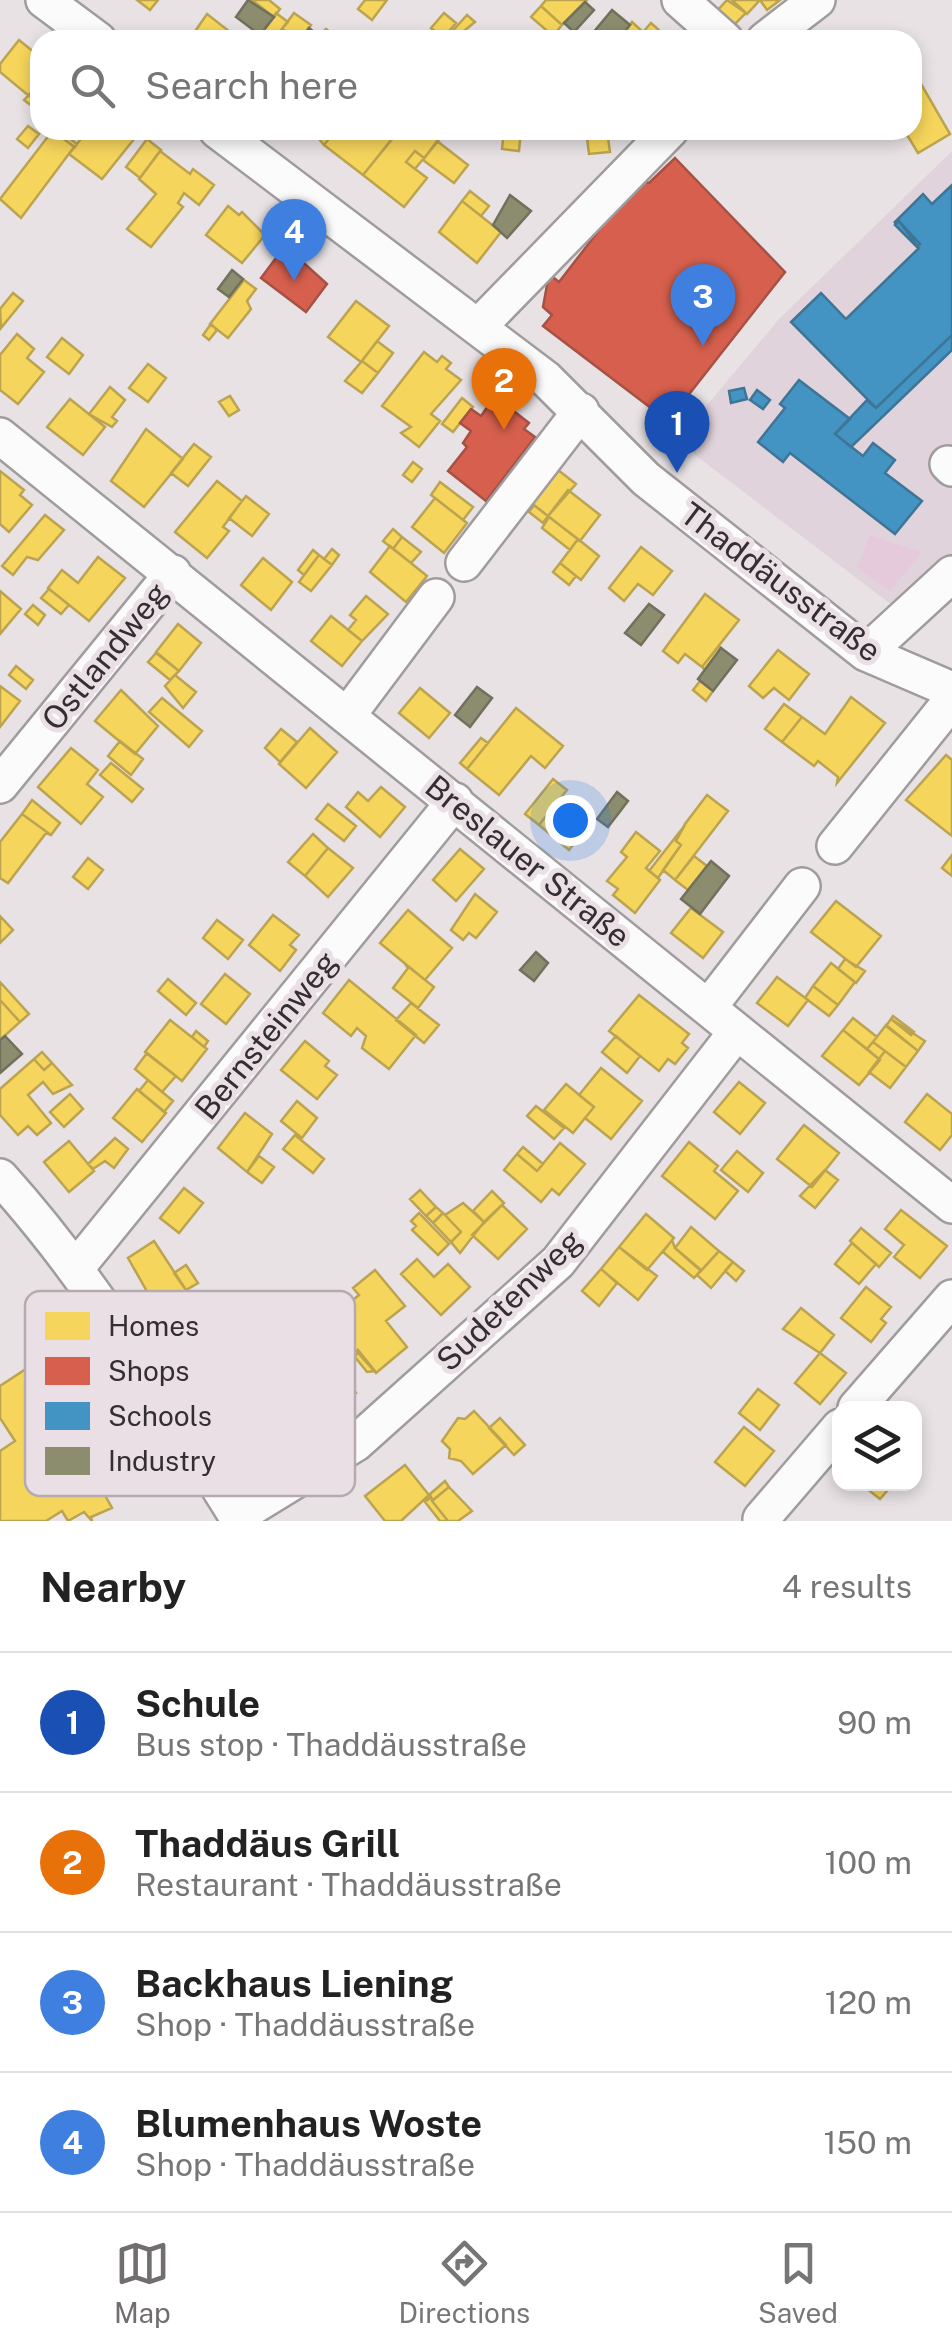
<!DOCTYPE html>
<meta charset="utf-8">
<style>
:root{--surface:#fff;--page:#f2f2f2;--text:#222;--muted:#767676;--line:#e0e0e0;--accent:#726d70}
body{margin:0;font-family:"Public Sans",sans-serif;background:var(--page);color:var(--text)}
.controls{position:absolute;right:30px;bottom:30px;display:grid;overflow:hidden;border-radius:20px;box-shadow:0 5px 15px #0003}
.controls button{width:90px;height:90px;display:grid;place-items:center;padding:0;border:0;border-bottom:2px solid var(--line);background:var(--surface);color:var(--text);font:50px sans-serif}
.you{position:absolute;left:570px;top:820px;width:35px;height:35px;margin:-25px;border:8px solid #fff;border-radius:50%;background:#1a73e8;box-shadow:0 0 0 15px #1a73e833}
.badge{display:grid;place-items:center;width:65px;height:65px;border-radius:50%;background:var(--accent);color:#fff;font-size:32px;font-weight:700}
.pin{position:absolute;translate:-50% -82px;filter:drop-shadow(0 2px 5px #0008)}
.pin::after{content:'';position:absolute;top:52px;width:35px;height:30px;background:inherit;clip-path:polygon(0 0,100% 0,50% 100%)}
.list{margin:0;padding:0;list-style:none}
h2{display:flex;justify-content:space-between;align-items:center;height:130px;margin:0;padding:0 40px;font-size:42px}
h2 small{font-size:32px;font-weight:400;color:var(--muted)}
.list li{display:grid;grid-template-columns:65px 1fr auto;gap:30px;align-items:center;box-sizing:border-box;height:140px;padding:0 40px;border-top:2px solid var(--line)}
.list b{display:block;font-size:38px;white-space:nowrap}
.list p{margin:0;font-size:32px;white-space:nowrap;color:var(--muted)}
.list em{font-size:32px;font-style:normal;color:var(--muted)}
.icon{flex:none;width:55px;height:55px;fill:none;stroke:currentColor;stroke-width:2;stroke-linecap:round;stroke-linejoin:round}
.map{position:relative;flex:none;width:952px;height:1521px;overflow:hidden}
.search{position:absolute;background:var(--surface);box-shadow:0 5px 15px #0003;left:30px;right:30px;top:30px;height:110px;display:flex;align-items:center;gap:25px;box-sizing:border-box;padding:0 35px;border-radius:30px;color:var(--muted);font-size:38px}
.sheet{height:690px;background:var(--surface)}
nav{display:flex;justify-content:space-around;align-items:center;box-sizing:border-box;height:140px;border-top:2px solid var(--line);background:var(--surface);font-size:28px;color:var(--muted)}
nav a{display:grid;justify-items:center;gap:5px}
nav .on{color:var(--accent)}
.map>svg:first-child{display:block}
.built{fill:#e1d3db}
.green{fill:#e5cadb}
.homes{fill:#f6d55c;stroke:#bca34f;stroke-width:2.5}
.shops{fill:#d6604d;stroke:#a55145;stroke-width:2.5}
.schools{fill:#4393c3;stroke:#3e7597;stroke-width:2.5}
.industry{fill:#8c8c6e;stroke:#71705c;stroke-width:2.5}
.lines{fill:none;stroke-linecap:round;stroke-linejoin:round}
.minor-casing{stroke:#a09c9e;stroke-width:40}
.minor{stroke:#fcfbfb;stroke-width:35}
.labels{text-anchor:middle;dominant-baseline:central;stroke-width:10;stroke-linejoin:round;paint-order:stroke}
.street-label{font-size:32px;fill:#332e31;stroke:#ebdfe6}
.key{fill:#ebdfe6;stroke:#b4aab0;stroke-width:2.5}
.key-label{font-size:28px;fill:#332e31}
</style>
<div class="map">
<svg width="952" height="1521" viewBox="0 0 952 1521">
<rect width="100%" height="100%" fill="#e8e2e5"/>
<path class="built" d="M952 151V558L897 609 677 441 780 318Z"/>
<path class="green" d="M870 535 922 552 890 591 857 568Z"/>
<path class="homes" d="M137 0H158L150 10Z
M252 0H269L280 9 274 17Z
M365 0H387L372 20 358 9Z
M546 0H587L562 25 541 6Z
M727 0 746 13 732 27 716 12Z
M732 0H760L747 14Z
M760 0H780L767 10Z
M541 6 562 25 553 36 531 17Z
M276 13 288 22 272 40H266L260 35Z
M294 13 311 25 300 40 282 29Z
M444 13 456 23 443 38 431 28Z
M207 14 230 32 241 38 189 40Z
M467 15 475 22 453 40 448 36Z
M632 22 643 32 635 40H620Z
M651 23 670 40H636Z
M282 29 297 40H272Z
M326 29 340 40 319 36Z
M19 40 40 57V82L29 96 0 72V64Z
M917 77 950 134 918 153 904 130H912V80Z
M40 83V112L24 100Z
M28 126 39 134 28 148 17 139Z
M53 130 74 147 21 218 0 199Z
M59 130 77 144 75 147 52 131Z
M88 130H131L138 134 102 179 69 154Z
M327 130H336L324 145 319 139Z
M336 130H382L393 138 363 175 324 145Z
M399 130 444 134 424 158 415 151 406 162 427 178 404 207 363 175Z
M504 130H521L519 151 502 149Z
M586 130H607L610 152 589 154Z
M147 139 161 150 140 178 126 167Z
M437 141 468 165 454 183 423 160Z
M160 151 190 174 193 169 214 185 199 205 184 193 178 203 183 207 151 247 127 229 156 194 139 179Z
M415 151 424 158 415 169 406 162Z
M470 191 489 206 481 216 462 201Z
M462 201 501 232 477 263 439 232Z
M228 206 239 215 242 212 265 235 242 263 206 235Z
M244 280 256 289 247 301 251 309 228 338 210 324Z
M13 293 23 301 1 328 0 309Z
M356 301 389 326 361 362 328 337Z
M211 324 217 330 209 340 203 335Z
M17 334 34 349 27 358 44 372 18 404 0 390V355Z
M62 338 83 355 69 374 47 357Z
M377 341 393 353 378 373 362 361Z
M424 352 437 362 442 356 451 363 446 369 461 380 431 414 440 421 419 447 401 433 411 427 382 406Z
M362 361 378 373 362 393 345 381Z
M148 364 166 378 148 402 129 388Z
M110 387 125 400 112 417 117 421 112 427 89 414Z
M230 396 239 410 229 416 219 402Z
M462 398 473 407 453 432 442 424Z
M70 399 105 427 83 455 47 427Z
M146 429 183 459 144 507 111 481Z
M194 444 211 457 188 486 171 473Z
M413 462 422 469 412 482 403 475Z
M558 470 576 484 548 516 531 503Z
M0 471 24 490 20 495 32 505 9 532 0 524Z
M217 481 242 501 223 527 229 531 207 558 175 532Z
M440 482 473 507 463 520 431 495Z
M568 490 600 515 580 541 548 516Z
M246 496 269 514 252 536 229 518Z
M435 498 467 523 444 553 412 527Z
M534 505 548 516 543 523 529 512Z
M45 515 64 530 38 560 27 557 13 575 2 566Z
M549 517 578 539 570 550 542 528Z
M393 529 402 537 393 549 383 541Z
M402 537 421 552 411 563 393 549Z
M578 539 599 556 581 580 560 563Z
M390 546 427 576 406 602 370 572Z
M641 547 672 571 653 595 638 584 624 601 609 588Z
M332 549 339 555 332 565 324 559Z
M313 550 319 555 304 575 298 570Z
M319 555 332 565 311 591 299 582Z
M98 557 125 578 89 621 48 588 62 570 78 583Z
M263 558 292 582 271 610 241 585Z
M560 563 576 576 569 585 553 572Z
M49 589 69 605 61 614 41 598Z
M0 591 21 609 0 634Z
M705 594 739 620 702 667 685 654 678 663 663 651Z
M366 596 388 614 362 641 348 630 356 620 350 615Z
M33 605 45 615 38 625 25 614Z
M331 616 362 641 342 666 311 641Z
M178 624 201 643 179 671 156 652Z
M719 646 721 648 705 670 702 667Z
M778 650 809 674 789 700 774 688 763 698 749 686Z
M156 653 179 671 170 680 148 662Z
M16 666 33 680 26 689 9 675Z
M175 675 196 692 183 708 165 686Z
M700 681 713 691 706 701 693 690Z
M0 686 20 701 0 727Z
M420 688 450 713 429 738 399 713Z
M121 690 158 726 135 754 95 721Z
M851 697 885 723 837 783 838 777 818 761 814 766 782 742 802 717 825 734Z
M162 698 202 731 189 747 149 712Z
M784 704 802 717 782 742 765 729Z
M516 708 563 746 545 768 531 756 499 795 467 769Z
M310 728 337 752 306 788 279 764Z
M281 729 297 742 280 762 265 748Z
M481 738 488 743 467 769 460 763Z
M120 741 143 759 131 775 108 756Z
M71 748 98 770 87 784 103 797 81 824 38 787Z
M946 755 952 760V836L906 800Z
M111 763 143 789 132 802 100 775Z
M553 779 567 790 539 825 525 814Z
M381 787 405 807 380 837 346 807 358 792 368 801Z
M707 795 728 811 675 880 663 870 681 845 676 841 685 824Z
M32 800 60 823 51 835 22 814Z
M558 801 589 825 569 850 539 825Z
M328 804 356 826 344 841 316 819Z
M22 814 51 835 46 833 8 883 0 878V842Z
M685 825 676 841 681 845 658 878 649 871Z
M636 832 660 851 646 868 660 880 635 913 613 895 618 889 607 881 627 857 621 852Z
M313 834 328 848 305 876 288 862Z
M328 848 353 868 328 897 305 876Z
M460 849 484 869 456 901 433 880Z
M952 855V876L942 868Z
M694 856 707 866 688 890 675 880Z
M88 858 103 870 88 889 73 877Z
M475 894 497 912 476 938 469 933 463 940 451 930Z
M836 901 881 936 856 967 811 932Z
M691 908 723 932 703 958 671 933Z
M408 910 452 948 425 980 380 943Z
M273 915 299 935 290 945 296 950 280 971 249 945Z
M0 916 13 930 0 943Z
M217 920 243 940 228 959 203 938Z
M845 959 865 971 856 983 838 969Z
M831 963 855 982 838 1005 813 986Z
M405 964 434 987 418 1008 393 988 408 968Z
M225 974 250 994 226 1024 201 1004Z
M777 977 808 1000 788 1026 757 1003Z
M168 979 196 1003 186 1015 158 991Z
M349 980 416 1035 389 1069 362 1048 366 1036 357 1028 351 1036 323 1013Z
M0 982 29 1014 20 1022 0 1000Z
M813 986 838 1005 829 1016 805 998Z
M639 995 689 1034 682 1043 688 1048 675 1064 668 1059 659 1071 609 1031Z
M0 1000 20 1022 0 1040Z
M411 1003 439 1025 424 1043 396 1020Z
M893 1016 914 1032 911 1035 891 1019Z
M853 1018 877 1037 867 1049 843 1030Z
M891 1019 925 1041 918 1051 886 1026Z
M170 1020 207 1049 182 1081 145 1052Z
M886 1025 918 1051 906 1067 873 1042Z
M843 1030 880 1060 859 1085 822 1056Z
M196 1031 208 1041 204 1047 192 1037Z
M616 1036 640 1056 627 1073 602 1052Z
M305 1041 329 1061 325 1066 337 1075 317 1099 281 1070Z
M873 1042 885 1051 879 1059 867 1049Z
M885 1051 906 1067 890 1088 869 1072Z
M42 1052 52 1063 44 1070 34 1059Z
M147 1053 176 1076 162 1092 135 1069Z
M34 1059 44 1070 52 1063 72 1085 53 1094 43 1082 28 1095 51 1123 37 1135 28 1126 18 1135 0 1115V1089Z
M601 1068 642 1101 611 1139 585 1118 594 1107 579 1095Z
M148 1080 173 1101 164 1112 139 1091Z
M739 1082 765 1103 740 1134 714 1112Z
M566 1084 594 1107 573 1133 544 1110Z
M137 1089 166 1113 142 1142 113 1118Z
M70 1094 83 1109 64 1127 50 1112Z
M927 1094 952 1114V1135L940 1150 905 1122Z
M297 1101 317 1118 302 1138 281 1121Z
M536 1106 564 1128 554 1139 527 1116Z
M245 1113 272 1134 247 1172 218 1148Z
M804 1125 839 1153 812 1187 777 1159Z
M295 1135 324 1159 313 1173 283 1149Z
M115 1138 128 1149 114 1168 105 1161 93 1169 88 1164Z
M69 1141 94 1171 69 1192 44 1162Z
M689 1142 718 1166 714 1171 738 1191 715 1219 662 1176Z
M560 1143 585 1164 559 1195 552 1189 541 1202 504 1170 517 1154 537 1171Z
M523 1147 543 1164 537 1171 517 1154Z
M737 1151 763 1173 748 1192 721 1170Z
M259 1156 274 1167 262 1183 247 1172Z
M825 1170 838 1180 815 1208 800 1196Z
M184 1188 203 1203 179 1233 160 1218Z
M420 1190 436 1207 426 1216 410 1199Z
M492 1191 504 1203 484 1222 473 1211Z
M463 1203 484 1222 460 1253 451 1242 461 1232 445 1215Z
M502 1205 527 1229 498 1259 472 1235Z
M436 1207 443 1213 433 1223 426 1216Z
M901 1210 947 1246 920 1278 894 1257 904 1245 885 1229Z
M419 1213 449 1244 438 1255 412 1230 416 1226 411 1221Z
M443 1213 461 1232 451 1242 433 1223Z
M646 1214 674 1238 647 1270 619 1247Z
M691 1227 719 1251 701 1271 675 1248Z
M861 1228 891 1253 879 1267 850 1241Z
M672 1240 675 1248 701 1270 694 1278 663 1252Z
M154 1241 186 1290 157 1309 128 1258Z
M852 1243 876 1264 859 1284 835 1264Z
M619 1247 657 1276 638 1300 601 1269Z
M719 1251 733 1262 711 1288 697 1275Z
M417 1259 434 1277 448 1264 470 1287 441 1315 401 1274Z
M733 1262 744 1271 736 1281 725 1271Z
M186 1265 198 1283 186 1290 174 1273Z
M601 1269 617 1283 599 1306 582 1291Z
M375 1270 405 1306 386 1321 407 1347 376 1373 334 1326 333 1316 359 1295 353 1288Z
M866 1287 891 1307 881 1319 886 1323 871 1342 841 1318Z
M801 1308 834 1335 820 1353 783 1329Z
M358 1350 375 1371 367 1372 355 1357Z
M820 1353 846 1373 820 1404 795 1383Z
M333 1358 356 1393 326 1413 303 1379Z
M38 1361 53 1384 60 1387 58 1392 78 1414 86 1434 89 1431 105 1448 112 1466 109 1468 121 1487 106 1497 112 1508 91 1517 92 1521 84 1512 68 1521 62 1511 46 1521H0V1451L15 1441 0 1418V1386Z
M758 1389 779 1405 760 1430 739 1413Z
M474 1411 506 1445 473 1474 461 1461 449 1458 450 1449 442 1441 458 1418 465 1419Z
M500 1418 525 1445 514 1455 489 1428Z
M744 1427 774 1451 745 1486 715 1462Z
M405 1465 429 1495 401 1521H385L365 1496Z
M445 1481 449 1487 433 1500 429 1495Z
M861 1484H893L880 1499Z
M449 1487 472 1511 458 1521H448L432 1501Z
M431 1497 432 1501 448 1521H440L425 1502Z"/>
<path class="shops" d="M675 158 785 272 668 421 543 326 552 315 543 307 549 274 559 282 634 185 641 180 649 183Z
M285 246 327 284 306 312 261 278Z
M490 403 501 411 506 405 529 423 524 429 535 437 486 501 448 471 467 447 463 443 471 431 460 423 471 409 481 416Z"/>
<path class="schools" d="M952 185V335L876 408 791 322 821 293 846 319 919 248 899 221 894 223 923 194 932 204Z
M899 221 920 244 917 247 895 225Z
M952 335V350L851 447 835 434 867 400 876 408Z
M799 380 850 419 835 434 863 456 873 443 895 460 885 473 922 501 895 534 790 453 783 462 758 442 785 408 780 404Z
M744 388 747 399 731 403 729 391Z
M757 390 770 400 763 409 750 400Z"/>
<path class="industry" d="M248 0 274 17 260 35 236 17Z
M585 2 594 10 574 32 564 23Z
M612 10 630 25 617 40H587Z
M309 28 319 36 300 40Z
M510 195 531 211 507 238 493 225Z
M232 270 243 279 229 297 218 289Z
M649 604 664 615 641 645 625 633Z
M721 648 737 660 713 691 698 679Z
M477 687 492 698 470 727 455 715Z
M617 792 628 801 608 827 597 819Z
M711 861 729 876 700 914 681 899Z
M536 952 548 963 534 981 520 970Z
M5 1036 22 1054 0 1073V1040Z"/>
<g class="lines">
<g class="minor-casing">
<path id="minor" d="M44 0 98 40
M680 0 725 40
M765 40 817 0
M217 130 546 379 646 479 866 653 952 690
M479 326 670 130
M0 436 952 1205
M948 464 952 468
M464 563 581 411
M866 653 952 574
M347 716 436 597
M0 785 173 573
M835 846 952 700
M708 1008 802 886
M0 1177C95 1282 165 1402 240 1521
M76 1268 455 801
M856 1408 952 1298
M237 1516 356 1443 558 1262 735 1034
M761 1519 840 1427"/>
</g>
<use href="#minor" class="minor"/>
</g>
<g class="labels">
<g class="street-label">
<text transform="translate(781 582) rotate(37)">Thaddäusstraße</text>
<text transform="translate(105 656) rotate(-51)">Ostlandweg</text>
<text transform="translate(528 861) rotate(39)">Breslauer Straße</text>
<text transform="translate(266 1035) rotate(-51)">Bernsteinweg</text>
<text transform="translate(509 1300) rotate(-44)">Sudetenweg</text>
</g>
</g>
<rect x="25" y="1291" width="330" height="205" rx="15" class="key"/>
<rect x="45" y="1312" width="45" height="28" fill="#f6d55c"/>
<rect x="45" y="1357" width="45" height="28" fill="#d6604d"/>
<rect x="45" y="1402" width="45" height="28" fill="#4393c3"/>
<rect x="45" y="1447" width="45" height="28" fill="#8c8c6e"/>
<g class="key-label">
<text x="108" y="1336">Homes</text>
<text x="108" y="1381">Shops</text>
<text x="108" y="1426">Schools</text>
<text x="108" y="1471">Industry</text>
</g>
</svg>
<div class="controls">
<button><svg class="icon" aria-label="layers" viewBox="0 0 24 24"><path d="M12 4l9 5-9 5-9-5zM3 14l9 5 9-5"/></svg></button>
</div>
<div class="you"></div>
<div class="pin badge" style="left:677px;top:473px;background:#1a4fb4">1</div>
<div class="pin badge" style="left:504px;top:430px;background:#e8710a">2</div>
<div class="pin badge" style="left:703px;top:346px;background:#3f7fe0">3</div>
<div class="pin badge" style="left:294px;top:281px;background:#3f7fe0">4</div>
<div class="search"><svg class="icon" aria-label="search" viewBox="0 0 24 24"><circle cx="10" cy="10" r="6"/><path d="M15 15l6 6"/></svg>Search here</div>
</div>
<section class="sheet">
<h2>Nearby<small>4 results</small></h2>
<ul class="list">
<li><span class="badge" style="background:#1a4fb4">1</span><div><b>Schule</b><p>Bus stop · Thaddäusstraße</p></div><em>90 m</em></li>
<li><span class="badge" style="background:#e8710a">2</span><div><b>Thaddäus Grill</b><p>Restaurant · Thaddäusstraße</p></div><em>100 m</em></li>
<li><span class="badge" style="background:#3f7fe0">3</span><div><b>Backhaus Liening</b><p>Shop · Thaddäusstraße</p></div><em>120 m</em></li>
<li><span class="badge" style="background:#3f7fe0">4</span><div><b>Blumenhaus Woste</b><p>Shop · Thaddäusstraße</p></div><em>150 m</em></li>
</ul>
</section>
<nav>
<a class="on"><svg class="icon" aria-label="map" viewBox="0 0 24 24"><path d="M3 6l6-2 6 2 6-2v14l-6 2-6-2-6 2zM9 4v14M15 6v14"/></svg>Map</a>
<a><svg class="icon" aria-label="directions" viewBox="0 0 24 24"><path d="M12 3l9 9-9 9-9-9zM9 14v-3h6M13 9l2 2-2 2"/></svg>Directions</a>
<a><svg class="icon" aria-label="saved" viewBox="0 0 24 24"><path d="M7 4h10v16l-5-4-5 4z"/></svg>Saved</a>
</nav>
